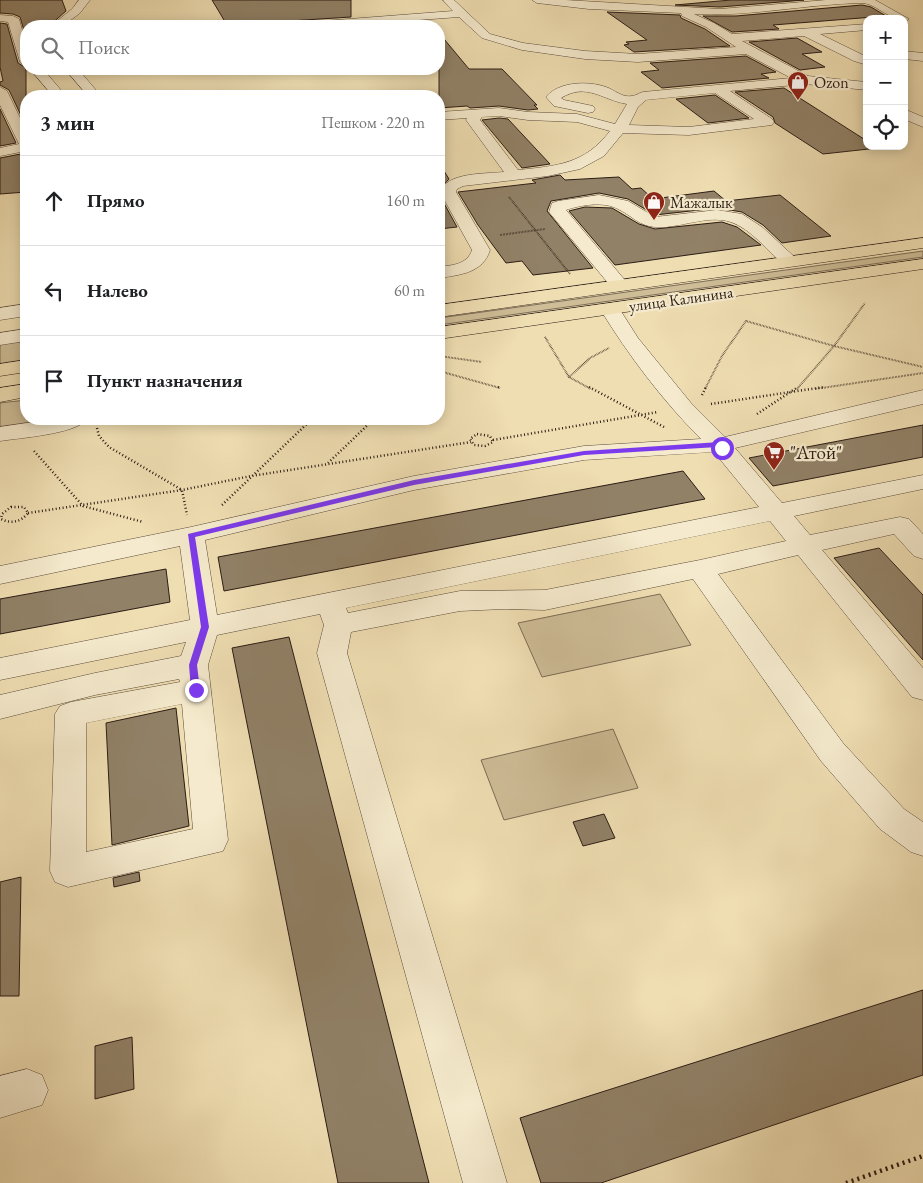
<!DOCTYPE html>
<html lang="ru">
<meta charset="utf-8">
<style>
:root{--surface:#fff;--page:#f2f2f2;--text:#202124;--muted:#757577;--line:#e0e0e0}
body{margin:0;font-family:"EB Garamond",serif;background:var(--page);color:var(--text)}
.controls{position:absolute;right:15px;top:15px;display:grid;overflow:hidden;border-radius:10px;box-shadow:0 2px 12px #0003}
.controls button{width:45px;height:45px;display:grid;place-items:center;padding:0;border:0;border-bottom:1px solid var(--line);background:var(--surface);color:var(--text);font:25px sans-serif}
.stop{position:absolute;width:15px;height:15px;margin:-11px;border:4px solid #7c3aed;border-radius:50%;background:#fff}
.stop.end{background:#7c3aed;border-color:#fff;box-shadow:0 1px 5px #0008}
.list{margin:0;padding:0;list-style:none}
h2{display:flex;justify-content:space-between;align-items:center;height:65px;margin:0;padding:0 20px;font-size:21px}
h2 small{font-size:16px;font-weight:400;color:var(--muted)}
.list li{display:grid;grid-template-columns:32px 1fr auto;gap:15px;align-items:center;box-sizing:border-box;height:90px;padding:0 20px;border-top:1px solid var(--line)}
.list b{display:block;font-size:19px;white-space:nowrap}
.list em{font-size:16px;font-style:normal;color:var(--muted)}
.icon{flex:none;width:28px;height:28px;fill:none;stroke:currentColor;stroke-width:2;stroke-linecap:round;stroke-linejoin:round}
.map{position:relative;flex:none;width:923px;height:1183px;overflow:hidden}
.search{position:absolute;background:var(--surface);box-shadow:0 2px 12px #0003;left:20px;top:20px;width:425px;height:55px;display:flex;align-items:center;gap:12px;box-sizing:border-box;padding:0 18px;border-radius:20px;color:var(--muted);font-size:19px}
.panel{position:absolute;background:var(--surface);box-shadow:0 2px 12px #0003;left:20px;top:90px;width:425px;height:335px;border-radius:20px}
.map>svg:first-child{display:block}
.green{fill:#cebd97;stroke:#7c6c56}
.building{fill:#918167;stroke:#2b1c15}
.lines{fill:none;stroke-linecap:round;stroke-linejoin:round}
.minor-casing{stroke:#5c4c3c;stroke-width:1}
.major-casing{stroke:#2b1c15;stroke-width:1}
.path-far2{stroke:#2b1c15;stroke-width:2;stroke-dasharray:0.5 1;stroke-linecap:butt}
.path-far1{stroke:#2b1c15;stroke-width:2.5;stroke-dasharray:1 2.5;stroke-linecap:butt}
.path{stroke:#2b1c15;stroke-width:4.5;stroke-dasharray:2 4;stroke-linecap:butt}
.minor{fill:#f5eacd;fill-rule:evenodd}
.major{fill:#efdeb2;fill-rule:evenodd}
.route{fill:#7c3aed}
.labels{text-anchor:middle;dominant-baseline:central;stroke-width:4.5;stroke-linejoin:round;paint-order:stroke}
.far-poi-label{font-size:16px;fill:#2b1c15;stroke:#f5eacd;text-anchor:start}
.far-street-label{font-size:16px;fill:#2b1c15;stroke:#f5eacd}
.poi-label{font-size:19px;fill:#2b1c15;stroke:#f5eacd;text-anchor:start}
</style>
<div class="map">
<svg width="923" height="1183" viewBox="0 0 923 1183">
<rect width="100%" height="100%" fill="#efdeb2"/>
<filter id="stains"><feTurbulence type="fractalNoise" baseFrequency=".004" numOctaves="4"/><feColorMatrix values="0 0 0 0 .2 0 0 0 0 .09 0 0 0 0 .02 0 0 0 .5 -.17"/></filter>
<radialGradient id="worn" r=".72"><stop offset=".6" stop-color="#630" stop-opacity="0"/><stop offset="1" stop-color="#630" stop-opacity=".3"/></radialGradient>
<path class="green" d="M923 251V257L439 325V318Z
M26 341V363L0 366V344Z
M26 400V419H53L42 424 0 430V403Z
M660 594 691 645 542 677 518 623Z
M613 729 638 788 504 820 481 760Z"/>
<path class="building" d="M0 0H62L66 11 49 26H26V37L20 17 13 14 0 13Z
M212 0H351V17L227 25Z
M731 0H804L720 7 675 5Z
M862 5 871 7 886 16 773 25 779 29 732 32 703 16H736Z
M607 12 680 15 681 18 705 29 730 46 634 52 624 45 629 44 626 42 647 40Z
M0 23 7 24 18 63 26 68V126L9 90 0 85V82L3 81 0 67Z
M439 33 469 69H502L537 105H534L538 109 528 110 499 106 470 108 467 106 439 108Z
M797 38 822 52 802 54 825 67 800 70 749 42Z
M746 56 776 72 761 74 769 78 662 88 641 72 659 70 650 63Z
M784 88 867 141V146L878 148 823 154 775 123 773 117 735 92Z
M715 95 749 118 708 123 676 99Z
M0 109 16 143 0 146Z
M499 118 508 119 550 164 522 168 482 120Z
M26 153V192L0 194V158Z
M439 163 449 179 439 190Z
M560 175 565 180 619 177 632 189 641 188 653 199 714 191 726 201 780 195 831 236 782 243 763 225 742 212 717 208 655 215 628 199 599 193 551 201 547 211 593 268 533 275 522 261 506 263 478 225 458 192 536 183 532 180Z
M439 194 457 227 439 229Z
M585 207 612 208 639 224 655 229 722 222 737 227 761 245 615 265 569 211Z
M923 425V457L773 486 749 458Z
M683 471 705 499 224 591 218 557Z
M879 548 923 595V660L834 558Z
M166 569 170 602 0 634V599Z
M289 637 429 1183H338L232 648Z
M176 708 189 826 112 845 106 723Z
M604 814 615 838 583 846 573 822Z
M139 872 140 881 114 887 113 878Z
M21 877 19 996H0V882Z
M923 990V1075L601 1183H541L520 1118Z
M132 1037 134 1089 95 1099V1046Z"/>
<g class="lines">
<g class="minor-casing">
<path id="minor" d="M79 0H90L80 13 63 26H51L72 9Z
M443 0H454L490 34 523 43 585 51 638 54 736 47 706 27 682 16 681 13 589 9 537 3 532 0H565L720 9 826 0H875L909 19 904 22V19C887 19 875 3 862 3 806 4 750 17 694 14L714 23 732 34 867 24V30L820 34 867 57V65L854 61 804 36 742 41 808 76 866 82 867 90 805 84 730 91 772 119 774 122 772 125 689 135 623 133 604 156 580 169 548 176 463 186 457 189 456 192 490 250C483 273 460 275 439 278V267C452 265 467 265 472 250L440 192C447 172 485 174 504 172L466 120 467 118 439 120V112L499 108 528 112 577 114 615 124 627 104C602 100 587 82 561 98L564 100 593 106 595 109 593 112 588 113 554 106 546 97C559 81 589 81 606 87 615 90 622 98 632 96 635 96 639 93 643 92L791 78 746 54 638 62 585 59 522 50 482 38 459 17 337 26H291L297 23 453 11ZM715 93 754 119 689 127 629 125 638 107 646 100ZM499 116 528 120 577 122 610 131C585 164 557 166 518 170L480 120 482 117Z
M0 15 13 16 19 19 26 43V66L20 62 8 22 0 21Z
M904 51 923 53V61L904 59Z
M30 69H43L66 96H53Z
M65 69H78L101 96H88Z
M0 87 7 91 26 130V151L0 156V148L19 144 0 105Z
M904 109 923 117V127L904 119Z
M599 195 628 201 655 217 717 210 742 214 762 227 799 261 796 265 790 266 784 265C768 251 751 229 731 222 707 214 679 229 655 227 639 226 631 215 618 209 604 201 580 205 566 210L629 285 627 289 620 291 613 289 549 212 552 203 558 201Z
M610 303 617 305 638 338 691 403 725 437 923 390V404L735 448 782 503 923 475V489L794 516 810 535 900 517 909 519 923 534V559L914 556 894 534 822 550 923 668V700L912 697 798 555 718 574 843 743 904 809 923 822V856L911 852 880 829 821 761 693 579 545 610 503 609 460 611 351 632 347 653 507 1183H463L317 653 324 625 320 614 217 635 208 665 228 840 223 851 68 887 55 882 50 871 55 714 60 706 71 702 180 682 179 679 95 695 0 719V695L95 673 181 656 186 642 0 680V658L190 620 180 546 0 584V566L191 527 414 476 584 446 701 439C662 400 629 356 600 309L603 305ZM714 452 759 507 217 615 205 540 414 490 584 460ZM770 521 786 541 700 560 545 590 460 591 348 613 346 608ZM182 704 193 829 86 852V723Z
M26 304V316L0 320V308Z
M26 329V341L0 345V333Z
M54 419H87C77 434 19 438 0 441V427Z
M27 1069 42 1075 48 1090 42 1105 0 1118V1076Z"/>
</g>
<g class="major-casing">
<path id="major" d="M923 238V248L439 317V305Z
M923 259V269L439 339V327Z
M26 360V372L0 376V364Z
M26 384V397L0 402V388Z"/>
</g>
<path class="path-far2" d="M509 197 570 274
M500 235 545 229
M545 337 569 377 591 389
M439 356 482 362
M439 371 500 388
M569 377 590 358 609 348
M705 389 722 356 746 321 834 346 923 367
M797 389 834 346 865 303
M815 389 923 373"/>
<path class="path-far1" d="M498 387 500 388
M589 387 664 427
M702 395 706 387
M711 404 824 387
M757 414 798 387
M97 428 99 436 109 447 182 490 187 515
M477 434 490 436 493 442 485 446 474 445 470 439Z
M493 440 658 412
M34 451 83 506 143 522
M328 463 374 419
M222 505 312 419
M11 507H24L28 513C21 522 11 524 1 519L2 514Z
M28 513 182 490 251 476 471 442"/>
<path class="path" d="M846 1183 923 1156"/>
<use href="#minor" class="minor"/>
<use href="#major" class="major"/>
</g>
<path class="route" d="M720 442 724 446V449H720L718 447 584 455 414 485 195 537 209 627 197 665 200 690 196 694 191 690 189 665 201 627 188 534 414 480 584 451Z"/>
<defs>
<g id="shop-pin" transform="scale(1.125)"><path d="M0 17L-7.5 6A9.5 9.5 0 1 1 7.5 6Z" fill="#8f2418" stroke="#f5eacd"/><path d="M-5-2.5h2.3a2.7 3.5 0 0 1 5.4 0H5L5.5 6h-11ZM-1.5-2.5h3a1.5 2.3 0 0 0-3 0Z" fill="#fff"/></g>
<g id="supermarket-pin" transform="scale(1.125)"><path d="M0 17L-7.5 6A9.5 9.5 0 1 1 7.5 6Z" fill="#8f2418" stroke="#f5eacd"/><path d="M-6-5.5h2.5l.6 2H6L4.5 2H-2.5L-4.4-4H-6ZM-1.5 3.2a1.3 1.3 0 1 0 .1 0ZM3 3.2a1.3 1.3 0 1 0 .1 0Z" fill="#fff"/></g>
</defs>
<g fill-rule="evenodd">
<use href="#shop-pin" x="798" y="82"/>
<use href="#shop-pin" x="654" y="202"/>
<use href="#supermarket-pin" x="774" y="452"/>
</g>
<g class="labels">
<g class="far-poi-label">
<text x="814" y="82">Ozon</text>
<text x="670" y="202">Мажалык</text>
</g>
<g class="far-street-label">
<text transform="translate(681 299) rotate(-8)">улица Калинина</text>
</g>
<g class="poi-label">
<text x="790" y="452">"Атой"</text>
</g>
</g>
<rect width="100%" height="100%" filter="url(#stains)"/>
<rect width="100%" height="100%" fill="url(#worn)"/>
</svg>
<div class="controls">
<button>+</button>
<button>−</button>
<button><svg class="icon" aria-label="locate" viewBox="0 0 24 24"><circle cx="12" cy="12" r="6"/><path d="M12 2v4M12 18v4M2 12h4M18 12h4"/></svg></button>
</div>
<div class="stop" style="left:722px;top:448px"></div>
<div class="stop end" style="left:196px;top:690px"></div>
<div class="search"><svg class="icon" aria-label="search" viewBox="0 0 24 24"><circle cx="10" cy="10" r="6"/><path d="M15 15l6 6"/></svg>Поиск</div>
<section class="panel">
<h2>3 мин<small>Пешком · 220 m</small></h2>
<ul class="list">
<li><svg class="icon" aria-label="ahead" viewBox="0 0 24 24"><path d="M12 20V5M6 11l6-6 6 6"/></svg><div><b>Прямо</b></div><em>160 m</em></li>
<li><svg class="icon" aria-label="left" viewBox="0 0 24 24"><path d="M17 20v-9H6M10 6l-5 5 5 5"/></svg><div><b>Налево</b></div><em>60 m</em></li>
<li><svg class="icon" aria-label="arrive" viewBox="0 0 24 24"><path d="M6 21V4h12l-3 4 3 4H6"/></svg><div><b>Пункт назначения</b></div></li>
</ul>
</section>
</div>
